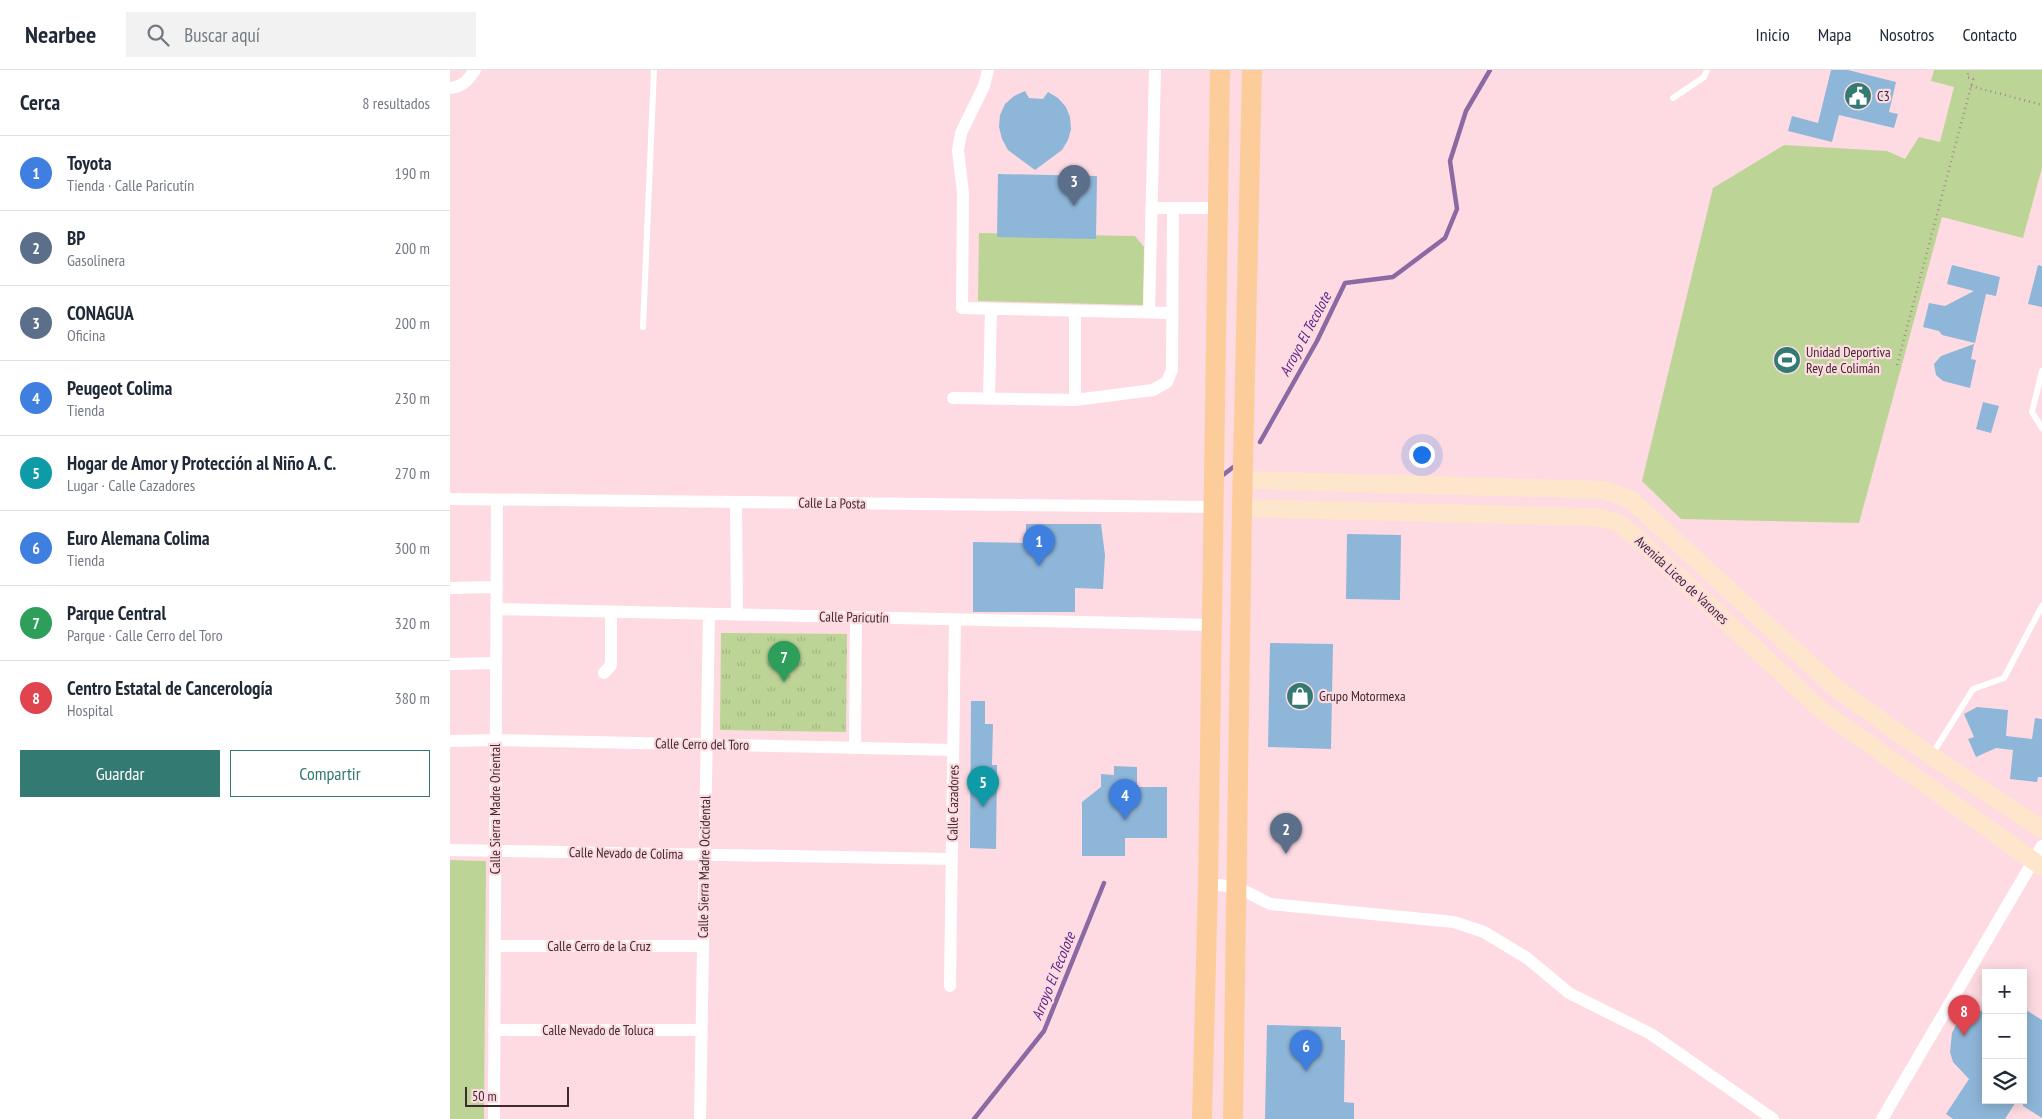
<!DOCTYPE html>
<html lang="es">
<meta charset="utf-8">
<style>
:root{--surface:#fff;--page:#f2f2f3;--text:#1f2937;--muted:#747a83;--line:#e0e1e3;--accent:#337a72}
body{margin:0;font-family:"PT Sans Narrow",sans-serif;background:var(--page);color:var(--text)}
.controls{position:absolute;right:15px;bottom:15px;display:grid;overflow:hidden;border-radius:0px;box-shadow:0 2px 12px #0003}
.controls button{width:45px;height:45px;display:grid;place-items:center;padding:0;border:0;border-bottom:1px solid var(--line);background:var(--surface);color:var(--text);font:25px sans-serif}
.scale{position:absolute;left:15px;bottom:12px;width:104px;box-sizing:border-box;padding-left:5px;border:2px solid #3f2a2e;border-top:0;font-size:14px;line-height:18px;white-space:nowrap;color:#3f2a2e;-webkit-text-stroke:4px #fedbe2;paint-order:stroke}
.you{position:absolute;left:971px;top:384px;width:18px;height:18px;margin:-12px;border:4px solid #fff;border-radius:50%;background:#1a73e8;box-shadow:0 0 0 8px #1a73e833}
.badge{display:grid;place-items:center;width:32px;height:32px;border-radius:50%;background:var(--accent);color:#fff;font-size:16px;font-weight:700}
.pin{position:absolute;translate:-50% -41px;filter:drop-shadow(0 1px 2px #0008)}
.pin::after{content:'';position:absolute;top:26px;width:18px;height:15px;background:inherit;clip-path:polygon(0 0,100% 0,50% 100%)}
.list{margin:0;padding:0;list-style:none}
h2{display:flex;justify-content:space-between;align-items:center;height:65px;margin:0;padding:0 20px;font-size:21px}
h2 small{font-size:16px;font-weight:400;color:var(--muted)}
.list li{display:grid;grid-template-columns:32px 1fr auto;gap:15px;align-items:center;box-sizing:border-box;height:75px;padding:0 20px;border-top:1px solid var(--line)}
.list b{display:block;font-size:19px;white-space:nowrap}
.list p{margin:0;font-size:16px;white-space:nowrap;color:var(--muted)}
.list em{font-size:16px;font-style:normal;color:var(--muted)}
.actions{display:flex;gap:10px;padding:15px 20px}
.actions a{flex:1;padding:11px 0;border:1px solid var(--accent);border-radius:0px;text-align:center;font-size:18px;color:var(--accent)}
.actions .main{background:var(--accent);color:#fff}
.icon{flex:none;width:28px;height:28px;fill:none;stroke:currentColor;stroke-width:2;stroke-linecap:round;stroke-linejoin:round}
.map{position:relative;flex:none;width:1592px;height:1049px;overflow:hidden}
header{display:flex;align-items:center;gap:30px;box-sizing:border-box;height:70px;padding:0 25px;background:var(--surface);border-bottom:1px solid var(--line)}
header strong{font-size:24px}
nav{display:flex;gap:28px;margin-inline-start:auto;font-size:18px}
.search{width:350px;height:45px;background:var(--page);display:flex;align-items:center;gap:12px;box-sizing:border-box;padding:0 18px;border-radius:0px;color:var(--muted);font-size:19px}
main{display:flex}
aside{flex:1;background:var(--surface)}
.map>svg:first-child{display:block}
.green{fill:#bdd497}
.park{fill:url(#park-tufts)}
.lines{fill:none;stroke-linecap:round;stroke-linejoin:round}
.stream{stroke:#8b6aa4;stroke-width:4.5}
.building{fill:#8eb6d8}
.path{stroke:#a3878d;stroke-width:2.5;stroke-dasharray:1 4;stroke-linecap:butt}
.lane{stroke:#fff;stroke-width:6}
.street{stroke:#fff;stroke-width:12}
.secondary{stroke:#fee6cd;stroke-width:18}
.primary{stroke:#fccd9b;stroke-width:20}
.labels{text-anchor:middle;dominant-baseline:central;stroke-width:4.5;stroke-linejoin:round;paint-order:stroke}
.poi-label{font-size:14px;fill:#3f2a2e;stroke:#fedbe2;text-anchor:start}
.street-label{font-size:14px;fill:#3f2a2e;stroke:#fedbe2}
.water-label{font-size:15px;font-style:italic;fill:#5a2786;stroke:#fedbe2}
</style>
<header>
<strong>Nearbee</strong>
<div class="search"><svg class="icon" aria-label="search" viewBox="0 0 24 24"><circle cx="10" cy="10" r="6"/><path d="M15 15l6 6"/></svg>Buscar aquí</div>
<nav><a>Inicio</a><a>Mapa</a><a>Nosotros</a><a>Contacto</a></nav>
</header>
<main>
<aside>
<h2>Cerca<small>8 resultados</small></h2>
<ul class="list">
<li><span class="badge" style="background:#3f7fe0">1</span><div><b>Toyota</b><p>Tienda · Calle Paricutín</p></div><em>190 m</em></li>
<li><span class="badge" style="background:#5c6f8a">2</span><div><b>BP</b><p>Gasolinera</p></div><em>200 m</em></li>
<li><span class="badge" style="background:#5c6f8a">3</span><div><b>CONAGUA</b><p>Oficina</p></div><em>200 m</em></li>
<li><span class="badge" style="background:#3f7fe0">4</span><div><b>Peugeot Colima</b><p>Tienda</p></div><em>230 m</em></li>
<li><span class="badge" style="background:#0f9aa8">5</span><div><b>Hogar de Amor y Protección al Niño A. C.</b><p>Lugar · Calle Cazadores</p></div><em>270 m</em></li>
<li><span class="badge" style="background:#3f7fe0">6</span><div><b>Euro Alemana Colima</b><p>Tienda</p></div><em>300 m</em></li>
<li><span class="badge" style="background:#2e9e5b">7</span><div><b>Parque Central</b><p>Parque · Calle Cerro del Toro</p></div><em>320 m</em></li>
<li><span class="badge" style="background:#e0444e">8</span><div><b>Centro Estatal de Cancerología</b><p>Hospital</p></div><em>380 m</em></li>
</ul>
<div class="actions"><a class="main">Guardar</a><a>Compartir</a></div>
</aside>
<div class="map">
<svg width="1592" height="1049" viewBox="0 0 1592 1049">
<defs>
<pattern id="park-tufts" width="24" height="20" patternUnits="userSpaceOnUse" patternTransform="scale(1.25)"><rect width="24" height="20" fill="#bdd497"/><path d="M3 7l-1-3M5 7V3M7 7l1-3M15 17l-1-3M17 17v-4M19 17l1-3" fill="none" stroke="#a4b682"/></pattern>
</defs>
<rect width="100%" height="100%" fill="#fedbe2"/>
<path class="green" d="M1484 0H1592V98L1573 168 1492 147 1409 453 1231 449 1192 411 1263 118 1334 75 1437 81 1455 89 1469 67 1490 72 1504 17 1481 11Z
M529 163 685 166 694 177 693 235 528 231Z
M0 790 36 791 34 1049H0Z"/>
<path class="park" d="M271 563 397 564 396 662 270 660Z"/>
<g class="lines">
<path class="stream" d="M810 372 867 271 895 213 943 207 995 168 1007 139 1000 91 1016 41 1040 0
M773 405 786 395
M524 1049 594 961 654 813"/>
</g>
<path class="building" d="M1381 0H1398L1446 12 1439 42 1448 44 1444 58 1389 45 1382 72 1338 61 1342 46 1368 53Z
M575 21 579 28 593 29 598 22 608 28 616 37 620 47 621 59 618 70 612 80 585 100 558 80 552 69 549 57 550 45 555 34 564 26Z
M548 104 647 106 646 169 547 167Z
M1502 195 1550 207 1546 226 1536 224 1525 273 1492 265 1489 261 1473 257 1479 233 1495 236 1524 221 1497 214Z
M1588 195 1592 196V237L1578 234Z
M1524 274 1521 289 1526 290 1520 318 1493 311 1486 305 1484 294 1491 286Z
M1533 332 1549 336 1541 363 1526 359Z
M576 454H651L655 485 653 519 625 518V542H523V472L576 473Z
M897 464 951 465 950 530 896 529Z
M820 573 883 574 881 679 818 677Z
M521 631H535V654H543L542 695H547L546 779 520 778Z
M1527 637 1558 640 1556 666 1582 669 1585 648 1592 649V707H1588L1587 712 1560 709 1563 680 1546 678 1526 687 1518 669 1524 667 1514 644Z
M664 696 687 697V717H717V768H675V786H632V732L651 717V704L664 705Z
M1573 938 1592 950V1048L1573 1036Z
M1536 939V1030H1567L1555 1049H1503L1496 1044 1519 1009 1503 992 1500 982 1502 963 1506 955 1515 947Z
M817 955 891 957V970H895L894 1032 904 1033V1049H815Z"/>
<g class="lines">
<path class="path" d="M1521 16 1592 35
M1447 295 1523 9 1517 7 1519 0"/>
<path class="lane" d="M1223 28 1254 7 1257 0
M193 257 204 0
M1592 301 1582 342 1592 358
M1481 686 1523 619 1554 608 1592 536"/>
<path class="street" d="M538 0 534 16 511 63 508 80 513 123 512 238 722 243
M0 18C13 17 18 10 25 0
M701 138H768
M699 242 705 0
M503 328 625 330 703 320 717 312 722 300 723 138
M539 328 541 239
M625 330V241
M0 429 763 437
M286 432 287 545
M0 518 47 517
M47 539 762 555
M0 594 46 593
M154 603 161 595V542
M0 671 46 670 503 680
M405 678 406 547
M0 780 502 789
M758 814 787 817 820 834 1004 852 1034 862 1077 888 1119 923 1201 964 1323 1049
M45 876H253
M500 916 505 550
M44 960H251
M44 1049 47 430
M250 1049 259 544
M1432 1049 1592 776"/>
<path class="secondary" d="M793 410 1154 420 1180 429 1387 619 1481 686 1592 759
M792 438 1146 447 1166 452 1184 465 1371 640 1592 797"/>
<path class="primary" d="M752 1049 758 814 770 0
M783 1049 792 438 802 0"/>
</g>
<defs>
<g id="civic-disc" transform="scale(1.4375)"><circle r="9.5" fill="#337a72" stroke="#fedbe2"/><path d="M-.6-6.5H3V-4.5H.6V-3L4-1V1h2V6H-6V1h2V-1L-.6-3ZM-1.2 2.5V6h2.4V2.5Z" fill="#fff"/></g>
<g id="stadium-disc" transform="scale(1.4375)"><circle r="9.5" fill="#337a72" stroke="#fedbe2"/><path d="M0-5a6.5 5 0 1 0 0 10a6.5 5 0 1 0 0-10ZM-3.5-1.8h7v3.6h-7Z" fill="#fff"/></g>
<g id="shop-disc" transform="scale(1.4375)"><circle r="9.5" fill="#337a72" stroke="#fedbe2"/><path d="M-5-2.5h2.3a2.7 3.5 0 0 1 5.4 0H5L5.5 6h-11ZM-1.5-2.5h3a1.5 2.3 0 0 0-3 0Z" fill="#fff"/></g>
</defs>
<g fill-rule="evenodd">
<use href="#civic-disc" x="1408" y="26"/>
<use href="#stadium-disc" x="1337" y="290"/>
<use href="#shop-disc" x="850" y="626"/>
</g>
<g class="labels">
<g class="poi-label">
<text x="1427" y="26">C3</text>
<text x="1356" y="282">Unidad Deportiva<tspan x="1356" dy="16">Rey de Colimán</tspan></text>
<text x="869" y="626">Grupo Motormexa</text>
</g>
<g class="street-label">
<text transform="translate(382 433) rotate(1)">Calle La Posta</text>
<text transform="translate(1232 510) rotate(43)">Avenida Liceo de Varones</text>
<text transform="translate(404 547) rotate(1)">Calle Paricutín</text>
<text transform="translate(252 674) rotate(1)">Calle Cerro del Toro</text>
<text transform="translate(503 733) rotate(-89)">Calle Cazadores</text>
<text transform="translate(45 739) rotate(-90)">Calle Sierra Madre Oriental</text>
<text transform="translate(176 783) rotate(1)">Calle Nevado de Colima</text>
<text transform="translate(254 797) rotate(-89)">Calle Sierra Madre Occidental</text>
<text x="149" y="876">Calle Cerro de la Cruz</text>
<text x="148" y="960">Calle Nevado de Toluca</text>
</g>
<g class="water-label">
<text transform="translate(855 264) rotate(-62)">Arroyo El Tecolote</text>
<text transform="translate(603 906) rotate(-68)">Arroyo El Tecolote</text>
</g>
</g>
</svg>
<div class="controls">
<button>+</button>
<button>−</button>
<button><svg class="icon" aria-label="layers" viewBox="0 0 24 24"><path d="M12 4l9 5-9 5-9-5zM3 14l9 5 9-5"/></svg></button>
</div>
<div class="scale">50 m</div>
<div class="you"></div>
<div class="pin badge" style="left:589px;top:496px;background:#3f7fe0">1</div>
<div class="pin badge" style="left:836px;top:784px;background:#5c6f8a">2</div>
<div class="pin badge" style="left:624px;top:136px;background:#5c6f8a">3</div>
<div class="pin badge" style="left:675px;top:750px;background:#3f7fe0">4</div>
<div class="pin badge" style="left:533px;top:737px;background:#0f9aa8">5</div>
<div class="pin badge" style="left:856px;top:1001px;background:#3f7fe0">6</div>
<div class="pin badge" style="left:334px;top:612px;background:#2e9e5b">7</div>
<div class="pin badge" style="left:1514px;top:966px;background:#e0444e">8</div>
</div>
</main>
